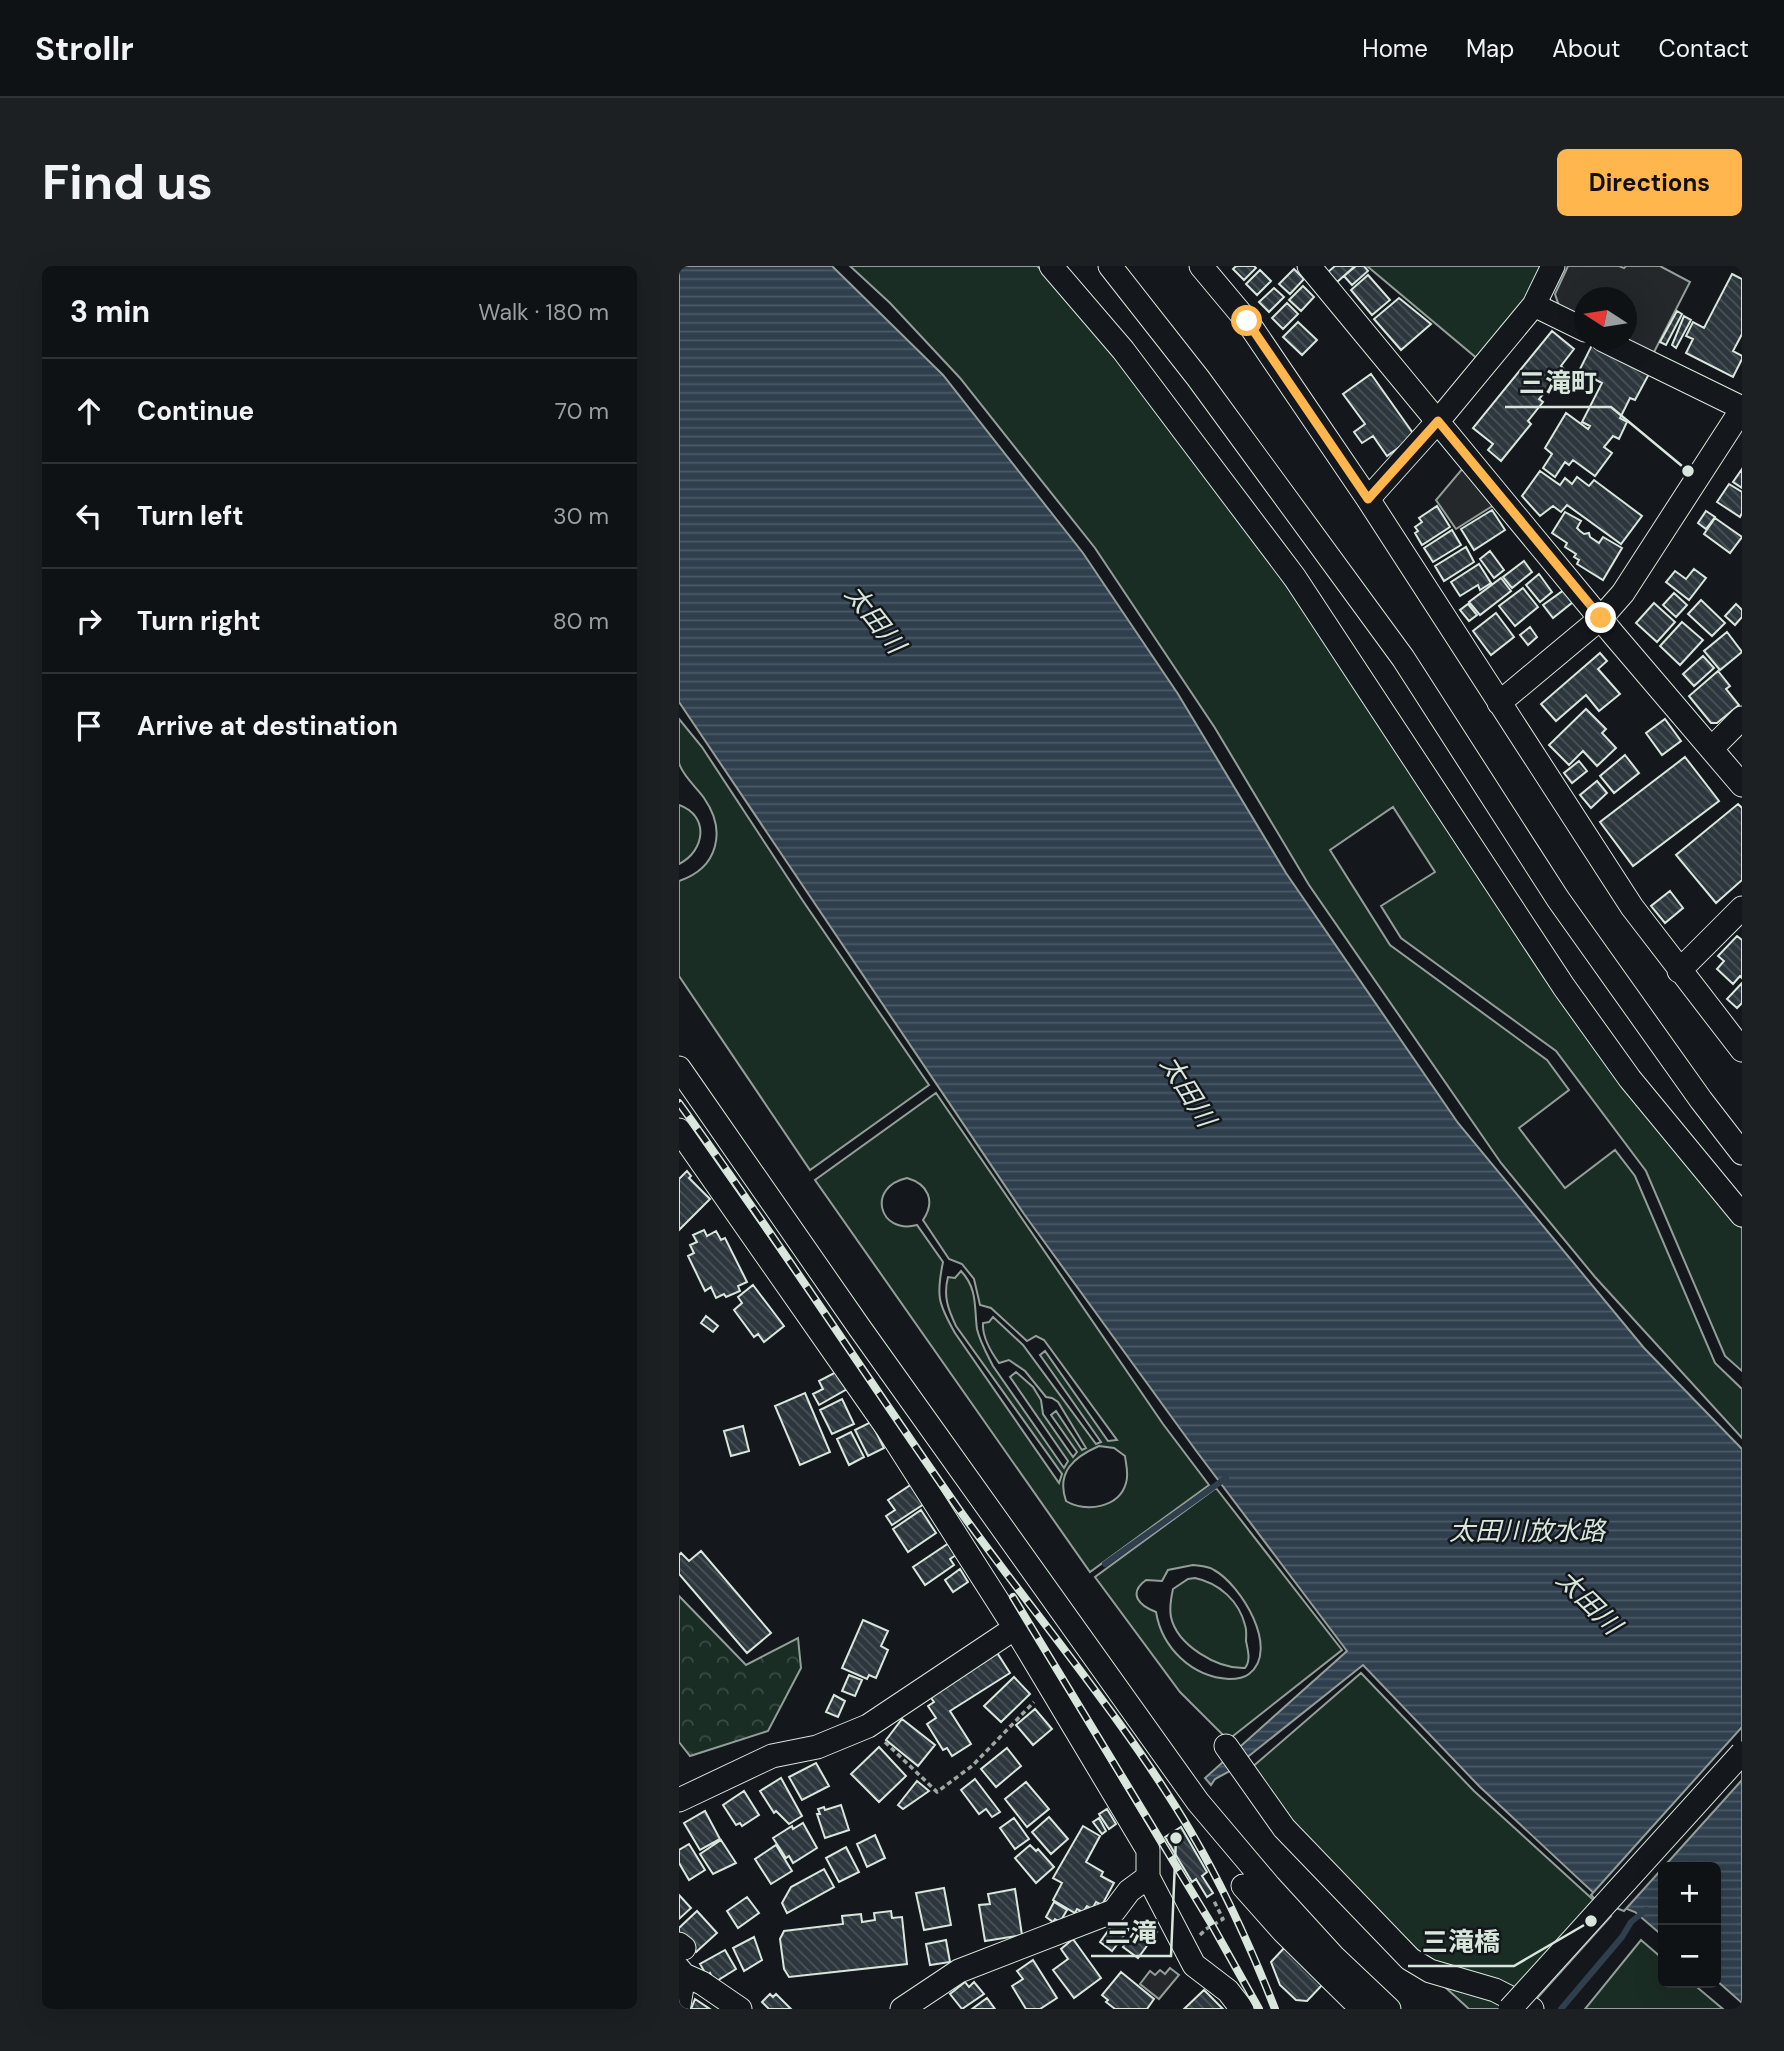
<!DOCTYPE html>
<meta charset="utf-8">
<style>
:root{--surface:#0f1215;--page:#1d2022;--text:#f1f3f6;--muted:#9b9ea0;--line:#2f3234;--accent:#ffb74d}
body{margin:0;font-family:"DM Sans","Noto Sans JP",sans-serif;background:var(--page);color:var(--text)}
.controls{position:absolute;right:21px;bottom:21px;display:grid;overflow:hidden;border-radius:10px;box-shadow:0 7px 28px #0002}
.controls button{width:63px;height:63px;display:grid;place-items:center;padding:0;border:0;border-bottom:2px solid var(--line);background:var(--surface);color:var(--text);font:35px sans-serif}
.compass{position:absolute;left:895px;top:21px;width:63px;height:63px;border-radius:50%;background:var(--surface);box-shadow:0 7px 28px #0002;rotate:282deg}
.stop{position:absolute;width:21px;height:21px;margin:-16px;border:5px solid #ffb74d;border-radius:50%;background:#fff}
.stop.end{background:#ffb74d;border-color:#fff;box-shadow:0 2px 7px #0008}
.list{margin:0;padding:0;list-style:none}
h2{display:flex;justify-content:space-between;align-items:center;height:91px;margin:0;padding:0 28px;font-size:30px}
h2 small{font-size:23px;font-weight:400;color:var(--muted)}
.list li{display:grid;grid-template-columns:46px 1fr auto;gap:21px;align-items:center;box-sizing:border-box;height:105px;padding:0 28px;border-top:2px solid var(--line)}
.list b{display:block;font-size:26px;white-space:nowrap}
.list em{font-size:23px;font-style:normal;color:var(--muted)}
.icon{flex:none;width:38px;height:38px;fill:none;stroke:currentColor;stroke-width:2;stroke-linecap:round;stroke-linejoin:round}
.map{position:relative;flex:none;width:1063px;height:1743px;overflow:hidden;border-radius:10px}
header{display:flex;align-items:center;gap:42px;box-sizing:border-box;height:98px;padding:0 35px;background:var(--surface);border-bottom:2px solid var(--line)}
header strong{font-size:33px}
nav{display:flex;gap:38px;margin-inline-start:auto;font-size:24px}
.intro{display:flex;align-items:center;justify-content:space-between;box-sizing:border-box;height:168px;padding:0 42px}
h1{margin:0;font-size:49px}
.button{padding:18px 32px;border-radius:10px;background:var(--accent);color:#111;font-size:24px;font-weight:700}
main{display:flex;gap:42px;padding:0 42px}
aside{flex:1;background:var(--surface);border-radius:10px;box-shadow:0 7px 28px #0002}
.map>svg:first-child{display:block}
.green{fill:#1a2d24;stroke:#939e99;stroke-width:2;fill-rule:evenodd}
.forest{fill:url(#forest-crowns);stroke:#939e99;stroke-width:2}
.parking{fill:#24282b;stroke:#939e99;stroke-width:2}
.water{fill:url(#water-rules);stroke:#939e99;stroke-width:2}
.pier{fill:#14181c;stroke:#939e99;stroke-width:2}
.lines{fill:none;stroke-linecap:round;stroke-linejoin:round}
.stream{stroke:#2f3f4d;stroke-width:6}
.building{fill:url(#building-back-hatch);stroke:#d8e6dc;stroke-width:2}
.minor-casing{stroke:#d8e6dc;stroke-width:25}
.path{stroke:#9da8a2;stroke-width:3.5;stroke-dasharray:5 3.5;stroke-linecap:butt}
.minor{stroke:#14181c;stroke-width:23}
.rail-casing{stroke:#d8e6dc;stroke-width:8}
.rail{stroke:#14181c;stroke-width:5;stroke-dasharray:16;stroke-linecap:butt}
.minor-bridge-casing{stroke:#d8e6dc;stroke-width:25;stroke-linecap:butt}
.minor-bridge{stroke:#14181c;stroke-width:23}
.route{stroke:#ffb74d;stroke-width:9}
.labels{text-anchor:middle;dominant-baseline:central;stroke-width:5;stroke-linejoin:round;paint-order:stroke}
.water-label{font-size:26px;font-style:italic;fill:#d8e6dc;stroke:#14181c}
.leader{fill:none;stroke:#d8e6dc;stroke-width:2.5}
.callout-dot{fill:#d8e6dc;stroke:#14181c;stroke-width:2.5}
.callout-label{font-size:26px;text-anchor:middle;font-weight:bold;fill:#d8e6dc;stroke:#14181c;stroke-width:5;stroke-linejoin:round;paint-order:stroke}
</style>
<header>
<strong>Strollr</strong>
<nav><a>Home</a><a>Map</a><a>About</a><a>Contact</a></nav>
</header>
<div class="intro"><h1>Find us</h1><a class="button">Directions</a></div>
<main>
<aside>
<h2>3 min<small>Walk · 180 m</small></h2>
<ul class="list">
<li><svg class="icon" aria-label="ahead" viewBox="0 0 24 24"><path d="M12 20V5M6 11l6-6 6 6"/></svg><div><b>Continue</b></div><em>70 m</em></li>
<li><svg class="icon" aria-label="left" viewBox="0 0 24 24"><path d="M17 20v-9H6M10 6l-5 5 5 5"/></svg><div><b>Turn left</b></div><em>30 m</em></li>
<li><svg class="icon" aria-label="right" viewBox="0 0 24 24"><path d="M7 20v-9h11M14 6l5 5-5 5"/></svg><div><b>Turn right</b></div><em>80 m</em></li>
<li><svg class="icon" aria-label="arrive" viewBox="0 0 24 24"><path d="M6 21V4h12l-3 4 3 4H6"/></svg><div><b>Arrive at destination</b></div></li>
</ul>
</aside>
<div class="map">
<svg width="1063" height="1743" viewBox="0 0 1063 1743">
<defs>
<pattern id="forest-crowns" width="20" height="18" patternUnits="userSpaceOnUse" patternTransform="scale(1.75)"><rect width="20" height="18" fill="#1a2d24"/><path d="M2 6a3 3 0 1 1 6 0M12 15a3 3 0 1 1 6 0" fill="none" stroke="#3b4b43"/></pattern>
<pattern id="water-rules" width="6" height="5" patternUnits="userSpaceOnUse" patternTransform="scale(1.75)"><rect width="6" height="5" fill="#2f3f4d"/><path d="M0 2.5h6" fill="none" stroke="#4c5b66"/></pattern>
<pattern id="building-back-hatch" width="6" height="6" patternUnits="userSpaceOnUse" patternTransform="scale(1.75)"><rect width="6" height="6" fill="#2c363c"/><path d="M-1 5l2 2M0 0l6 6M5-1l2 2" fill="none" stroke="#4a5358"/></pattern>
</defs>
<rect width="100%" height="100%" fill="#14181c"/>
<path class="green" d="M171 0H358L374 15 499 168 660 393 1037 933 1063 962V1105L1046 1090 967 905 877 785 722 672 702 640 756 606 714 541 651 584 711 679 868 794 890 824 840 862 886 922 936 884 956 910 1036 1097 1063 1123V1172L916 1011 822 897 630 619 536 462 416 282 281 112 211 37Z
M688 0H869L851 34 800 94Z
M0 453 23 481 124 635 250 819 131 904 0 710V615C39 602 48 565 25 532 18 522 3 509 0 497 0 484 0 466 0 453Z
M0 539C31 550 26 585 0 598Z
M257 827 484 1158 530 1219 411 1306 136 914ZM228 912C249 918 257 935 244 954L270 993 283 998 295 1013 301 1039 312 1042 348 1075 357 1070 365 1074 438 1174 429 1175 366 1085 361 1089 422 1176 417 1178 344 1079 314 1051 310 1056 304 1057C303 1071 312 1086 320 1097L330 1094 346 1105 367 1131 373 1132 379 1136 407 1182 403 1184 377 1145 372 1149 398 1186 394 1191 364 1148 362 1134 354 1121 337 1106 331 1111 389 1195 385 1202 314 1100C308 1088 301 1076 298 1063 295 1041 299 1023 282 1005L276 1012 269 1011C264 1030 269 1043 277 1060L383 1208 380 1217 276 1067C259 1037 257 1030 264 996L238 959C200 969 187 921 228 912ZM420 1180 435 1182 446 1190C447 1199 450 1208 447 1217 440 1242 406 1247 387 1235 377 1206 395 1191 420 1180Z
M537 1222 663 1384 549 1474 501 1426 416 1311ZM514 1299C520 1300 529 1300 535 1304 561 1318 602 1383 570 1408 565 1412 556 1413 550 1413 513 1411 483 1382 477 1346 461 1340 448 1328 467 1314L483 1315 489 1304Z
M516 1312C540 1317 560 1335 566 1359 568 1364 567 1370 567 1375 569 1385 572 1394 566 1402 538 1403 498 1379 492 1351 490 1341 492 1332 494 1323L509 1313Z
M682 1407 795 1525 932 1650 852 1739 756 1701 604 1554 571 1503Z
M962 1674 984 1693V1717H1013L1044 1743H906Z
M769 1716 834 1743H790L766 1721Z"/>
<path class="forest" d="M0 1330 67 1399 119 1372 122 1402 89 1465 11 1490 0 1476Z"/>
<path class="parking" d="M889 0H940L945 2 947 0H981L1011 16 973 90 948 74V32H906L905 54 880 40 876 28Z
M784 202 815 239 777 263 757 234Z
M491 1702 500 1709 480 1733 461 1718 471 1705 476 1709 481 1704 486 1708Z"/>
<path class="water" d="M0 0H153L264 109 404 287 499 428 607 607 779 857 965 1082 1063 1183V1737L1037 1714V1601H984V1670L956 1646 920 1632 800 1520 684 1399 551 1505 536 1513 532 1519 526 1512 668 1385 518 1186 345 948 0 436Z"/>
<path class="pier" d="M1063 1461V1514L945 1645 918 1635 912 1629Z"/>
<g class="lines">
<path class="stream" d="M426 1298 547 1212
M882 1743 943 1671 952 1656 967 1644"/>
</g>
<path class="building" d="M557 0H575L577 2 565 14 554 3Z
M656 0H676L658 16 649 6Z
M677 0H685L689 5 673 19 665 10Z
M615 3 625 13 611 28 600 18Z
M581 4 592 15 578 29 567 18Z
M1053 8 1063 13V68L1054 85 1063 90V93L1054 111 1007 87 1014 73 1007 70 1014 56 1025 62Z
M689 9 711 34 693 49 672 24Z
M624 20 635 31 622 45 610 34Z
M595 22 605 31 590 46 580 36Z
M720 32 752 58 722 84 695 53Z
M608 37 619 48 604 63 593 52Z
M998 45 1003 48 987 79 981 76Z
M1005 50 1012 54 997 82 993 79Z
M619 56 638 74 623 89 604 71Z
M873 65 895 83 882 100 885 103 860 133 864 136 849 155 852 158 822 195 809 184 814 178 794 162Z
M913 79 970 108 956 134 951 132 941 152 948 156 940 173 934 170 925 181 933 187 916 210 894 194 890 199 886 196 876 211 864 202 873 188 866 182 887 147 909 163 911 160 903 156 923 117 900 105Z
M692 108 736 170 708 190 694 170 683 177 675 166 686 158 664 128Z
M1063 203V222L1054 216Z
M861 205 881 219 886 212 893 218 898 211 910 220 915 214 963 250 942 278 888 239 882 246 874 240 861 250 843 230Z
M1050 218 1063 226V247L1061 251 1038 236Z
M758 240 771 261 743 279 736 267 739 265 736 261 743 256 740 252Z
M813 244 826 264 795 284 782 263Z
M1027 245 1036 251 1027 263 1019 257Z
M886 246 902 255 898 262 901 265 905 268 910 267 911 271 920 277 924 271 943 282 924 314 898 298 900 294 895 291 897 288 886 281 888 277 873 267Z
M1036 252 1063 271 1051 287 1025 268Z
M773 264 782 279 754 296 745 282Z
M787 281 795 296 765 315 756 300Z
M811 285 825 304 815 312 801 293Z
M845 295 853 306 833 322 824 311Z
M800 298 812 317 801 324 799 319 781 330 772 316Z
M1015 303 1027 312 1010 334 987 316 996 305 1007 313Z
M860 308 873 326 861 336 847 319Z
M822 312 832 325 801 349 790 336Z
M844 322 859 341 836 360 820 340Z
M885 324 894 336 874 352 864 339Z
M995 327 1008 339 997 351 984 339Z
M1022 334 1046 357 1033 370 1009 348Z
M975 337 996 356 978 376 957 357Z
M789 338 798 349 790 355 781 344Z
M1057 338 1063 344V351L1056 359 1046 350Z
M817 347 835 371 812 389 794 365Z
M1003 356 1024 374 1001 399 981 380Z
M851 361 858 371 849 379 841 369Z
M1048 366 1063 386 1041 404 1025 385Z
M921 387 928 395 919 403 941 428 920 445 907 429 877 455 862 438Z
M1024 390 1035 402 1015 420 1004 408Z
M1039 405 1051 420 1047 423 1060 439 1038 457H1032L1010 430Z
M907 443 927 463 923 467 937 482 918 500 904 485 890 499 870 479Z
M986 453 1002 475 983 489 967 467Z
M946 489 960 507 935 527 921 510Z
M1006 491 1040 535 954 600 921 556Z
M900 495 908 505 893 517 885 507Z
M918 515 928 527 912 542 901 529Z
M1059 538 1063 542V614L1037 637 997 589Z
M991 625 1004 642 986 657 972 640Z
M1058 670 1063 674V712L1061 710 1054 718 1038 703 1045 695 1039 690Z
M1063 717V737L1058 742 1048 733Z
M8 905 12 910 10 912 31 933 0 964V913Z
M25 964 28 970 37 965 42 974 46 972 68 1016 59 1020 61 1025 47 1031 45 1028 37 1032 32 1021 26 1025 9 990 15 987 11 979 18 976 14 969Z
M74 1019 105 1060 85 1076 79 1068 75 1071 55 1044 63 1037 59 1031Z
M27 1050 39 1060 34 1066 22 1057Z
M159 1105 168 1123 140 1139 134 1128 144 1123 140 1115Z
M126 1127 151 1186 121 1199 96 1140Z
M163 1133 175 1158 153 1168 141 1144Z
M192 1156 205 1182 189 1190 176 1164Z
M64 1160 70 1185 52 1190 45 1165Z
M172 1166 185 1191 170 1199 158 1173Z
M233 1218 245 1238 213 1259 207 1250 216 1244 209 1234Z
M242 1244 257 1267 229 1286 214 1263Z
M270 1277 277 1289 271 1293 275 1299 246 1319 234 1301Z
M22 1285 92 1367 68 1387 0 1308V1289L2 1287 10 1295Z
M281 1303 289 1316 274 1326 266 1314Z
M184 1354 209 1365 202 1380 209 1384 197 1412 190 1409 188 1413 163 1402Z
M317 1385 331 1407 271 1445 292 1478 273 1490 268 1482 264 1484 248 1458 257 1452 249 1440 255 1436 250 1429Z
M170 1409 183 1414 176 1430 163 1425Z
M335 1411 351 1428 322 1456 305 1440Z
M155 1429 166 1435 159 1451 147 1446Z
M356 1443 373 1463 354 1479 337 1459Z
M223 1453 256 1479 239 1500 207 1474Z
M200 1481 227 1510 200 1536 172 1508Z
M328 1482 342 1500 317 1521 302 1503Z
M137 1497 150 1520 123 1534 110 1511Z
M102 1512 123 1550 110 1558 97 1545 95 1547 81 1525Z
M296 1513 321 1546 313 1551 307 1543 300 1548 282 1524Z
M238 1515 250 1525 224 1543 219 1539Z
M347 1516 370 1543 348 1561 326 1533Z
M65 1525 80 1549 63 1560 61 1557 57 1559 44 1539Z
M162 1539 170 1564 146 1572 138 1548H141L139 1543 145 1541 146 1544Z
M428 1543 437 1558 430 1563 420 1548Z
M26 1545 41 1573 21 1584 5 1557Z
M370 1551 389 1573 372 1588 353 1566Z
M335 1552 350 1573 336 1583 321 1562Z
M420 1552 427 1565 423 1568 414 1556Z
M124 1557 138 1582 114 1597 110 1590 107 1592 94 1572 113 1560 114 1563Z
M404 1560 421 1570 407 1596 424 1606 422 1610 435 1617 423 1639 417 1636 413 1643 408 1640 404 1646 398 1643 396 1647 374 1634 383 1617 374 1612Z
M502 1561 528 1606 523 1610 534 1627 528 1631 517 1613 513 1616 486 1571Z
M196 1569 206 1592 188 1601 178 1578Z
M42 1574 57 1597 34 1608 21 1588Z
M10 1578 26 1604 10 1614 0 1597V1584Z
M97 1579 113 1605 92 1618 76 1593Z
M351 1579 357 1585 359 1583 375 1601 357 1617 336 1592Z
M167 1581 180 1606 160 1616 147 1592Z
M145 1603 155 1621 108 1647 103 1637 112 1621Z
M265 1622 272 1659 245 1664 237 1627Z
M336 1623 343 1669 306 1675 300 1639 311 1638 309 1628Z
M0 1629 12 1642 0 1653Z
M68 1631 80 1647 59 1662 48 1645Z
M375 1636 388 1644 381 1656 376 1653 374 1656 367 1651Z
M18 1645 38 1667 17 1686 0 1668V1662Z
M212 1645 213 1652 223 1651 228 1698 110 1711 105 1703 101 1673 105 1665 164 1658 163 1650 182 1648 183 1656 196 1654 195 1647Z
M437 1654 450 1663 433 1685 421 1676Z
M464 1655 478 1666 459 1692 444 1681Z
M75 1671 83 1694 65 1705 54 1682Z
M394 1673 422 1712 395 1732 374 1704 389 1693 382 1683Z
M267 1674 271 1696 251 1699 247 1678Z
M607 1680 645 1717 628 1735 617 1734 601 1719 592 1696Z
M46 1684 57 1703 36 1716 31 1707 28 1710 21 1698Z
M354 1694 378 1732 361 1743H347L333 1720 344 1713 338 1705Z
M442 1706 475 1733 468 1743H436L427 1736 429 1734 423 1729Z
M286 1716 290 1721 295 1716 305 1728 283 1743 271 1728Z
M525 1724 544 1743H505Z
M91 1728 94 1731 97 1728 112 1743H90L83 1736Z
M308 1732 316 1743H293Z
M16 1733 31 1743H12Z"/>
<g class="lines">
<g class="minor-casing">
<path id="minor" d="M372 0 444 84 616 312 885 721 951 813 1063 949
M431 0 519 112 724 392 879 633 1022 834 1063 887
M522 0 568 55 689 233 953 641 1063 784
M630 0 935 369 1063 519
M855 39 906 64
M924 74 1063 142
M689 233 759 155 855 39 874 0
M820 437 922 352 944 327 1063 143
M1033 482 1063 452
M1000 705 1063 642
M0 802 180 1061 519 1536 590 1620 654 1690 710 1743
M0 864 209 1163 336 1362 469 1584V1611L515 1699 549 1725 563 1743
M547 1480 605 1562 731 1693 751 1705 816 1724 853 1743
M0 1534 93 1490 138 1481 189 1460 336 1362
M564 1620 604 1665 683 1743
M0 1678 5 1682
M0 1703 5 1709 0 1739
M5 1709 23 1717 61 1743
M223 1743 280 1705 435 1645 450 1625 469 1611"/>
</g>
<path class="path" d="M206 1476 258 1526 293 1500 355 1436
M521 1669 527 1663 544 1653 535 1635"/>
<use href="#minor" class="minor"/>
<g class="rail-casing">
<path id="rail" d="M0 837C96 970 185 1108 279 1242 356 1350 444 1451 512 1566 545 1622 572 1682 596 1743
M334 1331 533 1659 580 1743"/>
</g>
<use href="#rail" class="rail"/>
<g class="minor-bridge-casing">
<path id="minor-bridge" d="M831 1743 1063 1487"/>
</g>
<use href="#minor-bridge" class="minor-bridge"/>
</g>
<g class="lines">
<path class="route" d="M568 55 689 233 759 155 922 352"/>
</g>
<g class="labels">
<g class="water-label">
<text transform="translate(196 353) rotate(52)">太田川</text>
<text transform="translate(509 825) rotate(58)">太田川</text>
<text x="848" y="1265">太田川放水路</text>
<text transform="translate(910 1336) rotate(45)">太田川</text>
</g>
</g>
<path class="leader" d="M1009 205L932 141H826M497 1572L492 1690H412M912 1655L835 1700H729"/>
<g class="callout-dot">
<circle cx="1009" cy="205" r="7"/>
<circle cx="497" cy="1572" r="7"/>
<circle cx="912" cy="1655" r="7"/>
</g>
<g class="callout-label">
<text x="879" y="126">三滝町</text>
<text x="452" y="1676">三滝</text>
<text x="782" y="1685">三滝橋</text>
</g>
</svg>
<div class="controls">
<button>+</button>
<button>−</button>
</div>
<svg class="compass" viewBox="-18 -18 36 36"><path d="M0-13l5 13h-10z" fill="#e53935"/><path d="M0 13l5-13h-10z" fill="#9b9ea0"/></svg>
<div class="stop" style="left:568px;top:55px"></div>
<div class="stop end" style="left:922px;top:352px"></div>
</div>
</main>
